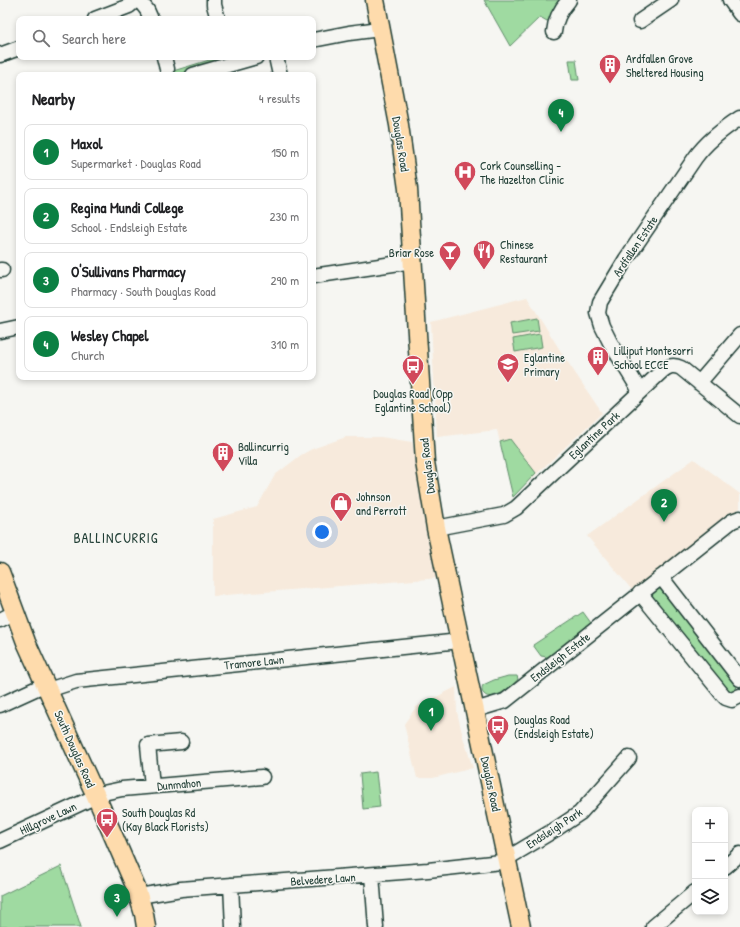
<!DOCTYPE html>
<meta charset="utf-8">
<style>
:root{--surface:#fff;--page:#f6f6f6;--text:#202124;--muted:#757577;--line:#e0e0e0;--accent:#0b8043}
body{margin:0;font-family:"Patrick Hand",sans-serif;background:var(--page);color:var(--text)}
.controls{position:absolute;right:12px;bottom:12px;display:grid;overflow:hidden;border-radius:8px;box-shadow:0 2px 6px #0003}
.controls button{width:36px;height:36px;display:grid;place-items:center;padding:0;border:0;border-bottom:1px solid var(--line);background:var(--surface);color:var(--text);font:20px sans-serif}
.you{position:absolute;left:322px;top:532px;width:14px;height:14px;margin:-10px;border:3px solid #fff;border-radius:50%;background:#1a73e8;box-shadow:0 0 0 6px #1a73e833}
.badge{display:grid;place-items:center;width:26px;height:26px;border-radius:50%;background:var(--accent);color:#fff;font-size:13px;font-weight:700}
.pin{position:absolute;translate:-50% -33px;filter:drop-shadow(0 1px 2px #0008)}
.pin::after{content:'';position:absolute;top:21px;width:14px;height:12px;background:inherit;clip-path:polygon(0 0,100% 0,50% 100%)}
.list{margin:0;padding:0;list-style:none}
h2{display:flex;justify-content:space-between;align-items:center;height:52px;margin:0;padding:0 16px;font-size:17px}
h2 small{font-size:13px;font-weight:400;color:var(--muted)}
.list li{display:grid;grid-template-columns:26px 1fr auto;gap:12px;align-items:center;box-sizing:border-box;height:56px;margin:0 8px 8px;padding:0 8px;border:1px solid var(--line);border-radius:8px}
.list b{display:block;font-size:15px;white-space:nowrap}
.list p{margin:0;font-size:13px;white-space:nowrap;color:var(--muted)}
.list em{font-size:13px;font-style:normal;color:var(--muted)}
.icon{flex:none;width:22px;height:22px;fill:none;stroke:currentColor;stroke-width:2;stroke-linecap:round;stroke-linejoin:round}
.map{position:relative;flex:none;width:740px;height:927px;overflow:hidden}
.search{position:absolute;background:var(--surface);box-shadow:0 2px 6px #0003;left:16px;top:16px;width:300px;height:44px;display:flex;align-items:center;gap:10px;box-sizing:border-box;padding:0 14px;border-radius:8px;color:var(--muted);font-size:15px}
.panel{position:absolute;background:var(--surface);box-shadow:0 2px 6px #0003;left:16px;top:72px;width:300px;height:308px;border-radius:8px}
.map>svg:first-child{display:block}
.built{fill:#f7eadc}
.green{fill:#9fdaa1;stroke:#5f8c6a}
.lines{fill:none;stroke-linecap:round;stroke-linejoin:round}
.minor-casing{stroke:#1f3d34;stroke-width:17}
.major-casing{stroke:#1f3d34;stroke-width:21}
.minor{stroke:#f6f6f2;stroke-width:14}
.major{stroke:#fedbac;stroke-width:18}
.labels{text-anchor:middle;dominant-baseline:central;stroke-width:3;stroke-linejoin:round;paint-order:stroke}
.poi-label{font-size:12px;fill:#1f3d34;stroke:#f6f6f2;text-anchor:start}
.street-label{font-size:12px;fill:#1f3d34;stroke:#f6f6f2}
.quarter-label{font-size:14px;letter-spacing:1px;fill:#1f3d34;stroke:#f6f6f2}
</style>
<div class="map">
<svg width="740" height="927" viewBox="0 0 740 927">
<rect width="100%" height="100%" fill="#f6f6f2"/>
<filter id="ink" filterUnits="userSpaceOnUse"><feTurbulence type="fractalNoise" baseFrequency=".025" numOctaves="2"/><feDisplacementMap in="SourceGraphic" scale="8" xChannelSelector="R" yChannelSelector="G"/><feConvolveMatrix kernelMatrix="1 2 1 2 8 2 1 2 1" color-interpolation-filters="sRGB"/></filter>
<g filter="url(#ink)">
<path class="built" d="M527 297 563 355 602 413 513 496 497 430 437 437 431 322Z
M346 437H381L412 442 440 578 213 596V519L257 507 275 475 301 455 312 449Z
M694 459 740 494V508L632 590 587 536Z
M456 687 457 712 463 737 473 768 433 778H417L404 724 416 707Z"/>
<path class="green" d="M484 0H564L554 17 547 21 540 17 510 46Z
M219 57 223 58V61L219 63 175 75H160Z
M569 60H576L579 80H572Z
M537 318 539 331 512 335 510 323Z
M540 334 542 347 515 352 513 339Z
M510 439 536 473 513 497 500 442Z
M658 587H663L738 684 735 691 729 692 653 598 652 592Z
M583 612 591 623 549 656 547 657 541 656 533 645Z
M508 676H517L518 679C513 686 492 703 484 694 481 691 482 688 483 685L494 680Z
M376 772 380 807 363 809 360 774Z
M61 866 81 927H0V896Z"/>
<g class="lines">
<g class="minor-casing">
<path id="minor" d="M139 0 147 10 151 19
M214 0V5L218 19
M730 0 740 14
M95 19 129 6 136 0
M640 21 671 0
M554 32C555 20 561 9 569 0
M313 40 349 33 380 29
M0 55 19 48
M164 57 167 69
M276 57 280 75
M193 75 256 57
M0 270H2
M313 276 413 261
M0 331 19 327
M699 383 740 335
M640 391 610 342 602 326 598 313 600 302 626 259 695 158C707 141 723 129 740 118
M436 528 504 515 516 508 661 372C668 366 673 364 681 368L740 416
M661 577 740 679
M640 593 723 695 726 698 732 700 740 696
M0 620 14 613
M48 690 76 681 460 641
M0 705 46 684
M475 710 505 701 732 521 740 518
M152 786 148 745 181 742
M0 841 103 793 122 789 262 777
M725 867 740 854
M372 875 376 927
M231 885 233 927
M139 896 181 889 428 870 501 862 556 829 580 813 629 758
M653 927 695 892"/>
</g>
<g class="major-casing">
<path id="major" d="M375 0 399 125 408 189 425 462 436 528 521 927
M0 572 26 642 96 796 136 888 144 914 146 927"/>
</g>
<use href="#minor" class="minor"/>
<use href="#major" class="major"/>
</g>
</g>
<defs>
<g id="building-pin" transform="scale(1.15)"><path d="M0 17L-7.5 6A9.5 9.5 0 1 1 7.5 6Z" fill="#d1495b" stroke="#f6f6f2"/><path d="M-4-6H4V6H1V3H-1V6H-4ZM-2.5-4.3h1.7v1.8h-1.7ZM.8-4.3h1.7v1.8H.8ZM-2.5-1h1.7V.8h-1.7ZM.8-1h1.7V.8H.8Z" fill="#fff"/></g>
<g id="hospital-pin" transform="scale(1.15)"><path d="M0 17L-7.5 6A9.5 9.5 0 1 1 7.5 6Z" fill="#d1495b" stroke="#f6f6f2"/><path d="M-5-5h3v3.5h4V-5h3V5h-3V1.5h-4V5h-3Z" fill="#fff"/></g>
<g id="restaurant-pin" transform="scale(1.15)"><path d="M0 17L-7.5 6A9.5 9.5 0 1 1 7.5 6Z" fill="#d1495b" stroke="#f6f6f2"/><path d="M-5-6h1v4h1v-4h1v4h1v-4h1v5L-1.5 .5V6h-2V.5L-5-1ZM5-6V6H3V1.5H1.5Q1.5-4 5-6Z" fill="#fff"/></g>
<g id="bar-pin" transform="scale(1.15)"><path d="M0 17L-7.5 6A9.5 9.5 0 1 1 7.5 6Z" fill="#d1495b" stroke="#f6f6f2"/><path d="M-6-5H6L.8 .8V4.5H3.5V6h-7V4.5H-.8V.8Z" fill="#fff"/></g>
<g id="school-pin" transform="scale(1.15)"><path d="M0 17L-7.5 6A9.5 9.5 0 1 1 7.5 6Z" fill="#d1495b" stroke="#f6f6f2"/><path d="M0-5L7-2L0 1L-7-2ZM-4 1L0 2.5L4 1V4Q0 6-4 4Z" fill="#fff"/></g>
<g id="bus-pin" transform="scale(1.15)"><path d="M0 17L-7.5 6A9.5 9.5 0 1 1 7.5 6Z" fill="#d1495b" stroke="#f6f6f2"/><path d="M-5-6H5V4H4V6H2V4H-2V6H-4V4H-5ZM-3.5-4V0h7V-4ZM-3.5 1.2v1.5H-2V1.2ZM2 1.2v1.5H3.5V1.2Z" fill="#fff"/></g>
<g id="shop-pin" transform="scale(1.15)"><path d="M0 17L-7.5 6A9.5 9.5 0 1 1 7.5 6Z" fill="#d1495b" stroke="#f6f6f2"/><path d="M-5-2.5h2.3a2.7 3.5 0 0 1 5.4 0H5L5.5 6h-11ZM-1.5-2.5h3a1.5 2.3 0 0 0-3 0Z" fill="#fff"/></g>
</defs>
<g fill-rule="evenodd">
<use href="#building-pin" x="610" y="65"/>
<use href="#hospital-pin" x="465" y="172"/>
<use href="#restaurant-pin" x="484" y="251"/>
<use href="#bar-pin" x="450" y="252"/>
<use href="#building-pin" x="598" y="357"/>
<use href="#school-pin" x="508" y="364"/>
<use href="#bus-pin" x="413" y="366"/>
<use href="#building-pin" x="223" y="453"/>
<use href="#shop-pin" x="341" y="503"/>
<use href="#bus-pin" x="498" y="726"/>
<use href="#bus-pin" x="107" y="819"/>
</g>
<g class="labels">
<g class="poi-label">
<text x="626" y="58">Ardfallen Grove<tspan x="626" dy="14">Sheltered Housing</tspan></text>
<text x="480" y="165">Cork Counselling -<tspan x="480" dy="14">The Hazelton Clinic</tspan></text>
<text x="500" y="244">Chinese<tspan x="500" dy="14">Restaurant</tspan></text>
<text x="434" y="252" text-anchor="end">Briar Rose</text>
<text x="614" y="350">Lilliput Montesorri<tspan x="614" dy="14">School ECCE</tspan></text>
<text x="524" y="357">Eglantine<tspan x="524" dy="14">Primary</tspan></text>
<text x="413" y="393" text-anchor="middle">Douglas Road (Opp<tspan x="413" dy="14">Eglantine School)</tspan></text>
<text x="238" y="446">Ballincurrig<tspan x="238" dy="14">Villa</tspan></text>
<text x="356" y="496">Johnson<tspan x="356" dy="14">and Perrott</tspan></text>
<text x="514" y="719">Douglas Road<tspan x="514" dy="14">(Endsleigh Estate)</tspan></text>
<text x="122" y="812">South Douglas Rd<tspan x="122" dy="14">(Kay Black Florists)</tspan></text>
</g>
<g class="street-label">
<text transform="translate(401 144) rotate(81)">Douglas Road</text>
<text transform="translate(635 246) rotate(-56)">Ardfallen Estate</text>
<text transform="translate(594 435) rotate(-43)">Eglantine Park</text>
<text transform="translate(427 466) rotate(-97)">Douglas Road</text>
<text transform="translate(560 657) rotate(-38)">Endsleigh Estate</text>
<text transform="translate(254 662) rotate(-6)">Tramore Lawn</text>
<text transform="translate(75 749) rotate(66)">South Douglas Road</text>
<text transform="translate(179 784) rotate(-5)">Dunmahon</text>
<text transform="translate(491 784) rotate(78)">Douglas Road</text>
<text transform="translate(48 818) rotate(-25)">Hillgrove Lawn</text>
<text transform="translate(554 828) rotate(-33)">Endsleigh Park</text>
<text transform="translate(323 879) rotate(-4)">Belvedere Lawn</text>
</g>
<g class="quarter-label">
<text x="116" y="537">BALLINCURRIG</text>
</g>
</g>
</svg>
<div class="controls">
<button>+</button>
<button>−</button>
<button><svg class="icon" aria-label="layers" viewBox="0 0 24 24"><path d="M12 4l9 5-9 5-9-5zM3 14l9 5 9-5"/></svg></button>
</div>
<div class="you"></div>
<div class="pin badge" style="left:431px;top:731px">1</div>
<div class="pin badge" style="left:664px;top:522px">2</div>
<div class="pin badge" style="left:117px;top:917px">3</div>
<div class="pin badge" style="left:561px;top:132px">4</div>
<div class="search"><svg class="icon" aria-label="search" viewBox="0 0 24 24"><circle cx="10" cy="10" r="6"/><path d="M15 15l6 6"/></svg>Search here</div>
<section class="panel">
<h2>Nearby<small>4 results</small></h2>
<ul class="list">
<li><span class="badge">1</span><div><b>Maxol</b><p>Supermarket · Douglas Road</p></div><em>150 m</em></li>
<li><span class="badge">2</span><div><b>Regina Mundi College</b><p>School · Endsleigh Estate</p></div><em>230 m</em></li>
<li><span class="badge">3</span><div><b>O'Sullivans Pharmacy</b><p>Pharmacy · South Douglas Road</p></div><em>290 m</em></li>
<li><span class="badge">4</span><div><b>Wesley Chapel</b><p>Church</p></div><em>310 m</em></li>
</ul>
</section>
</div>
